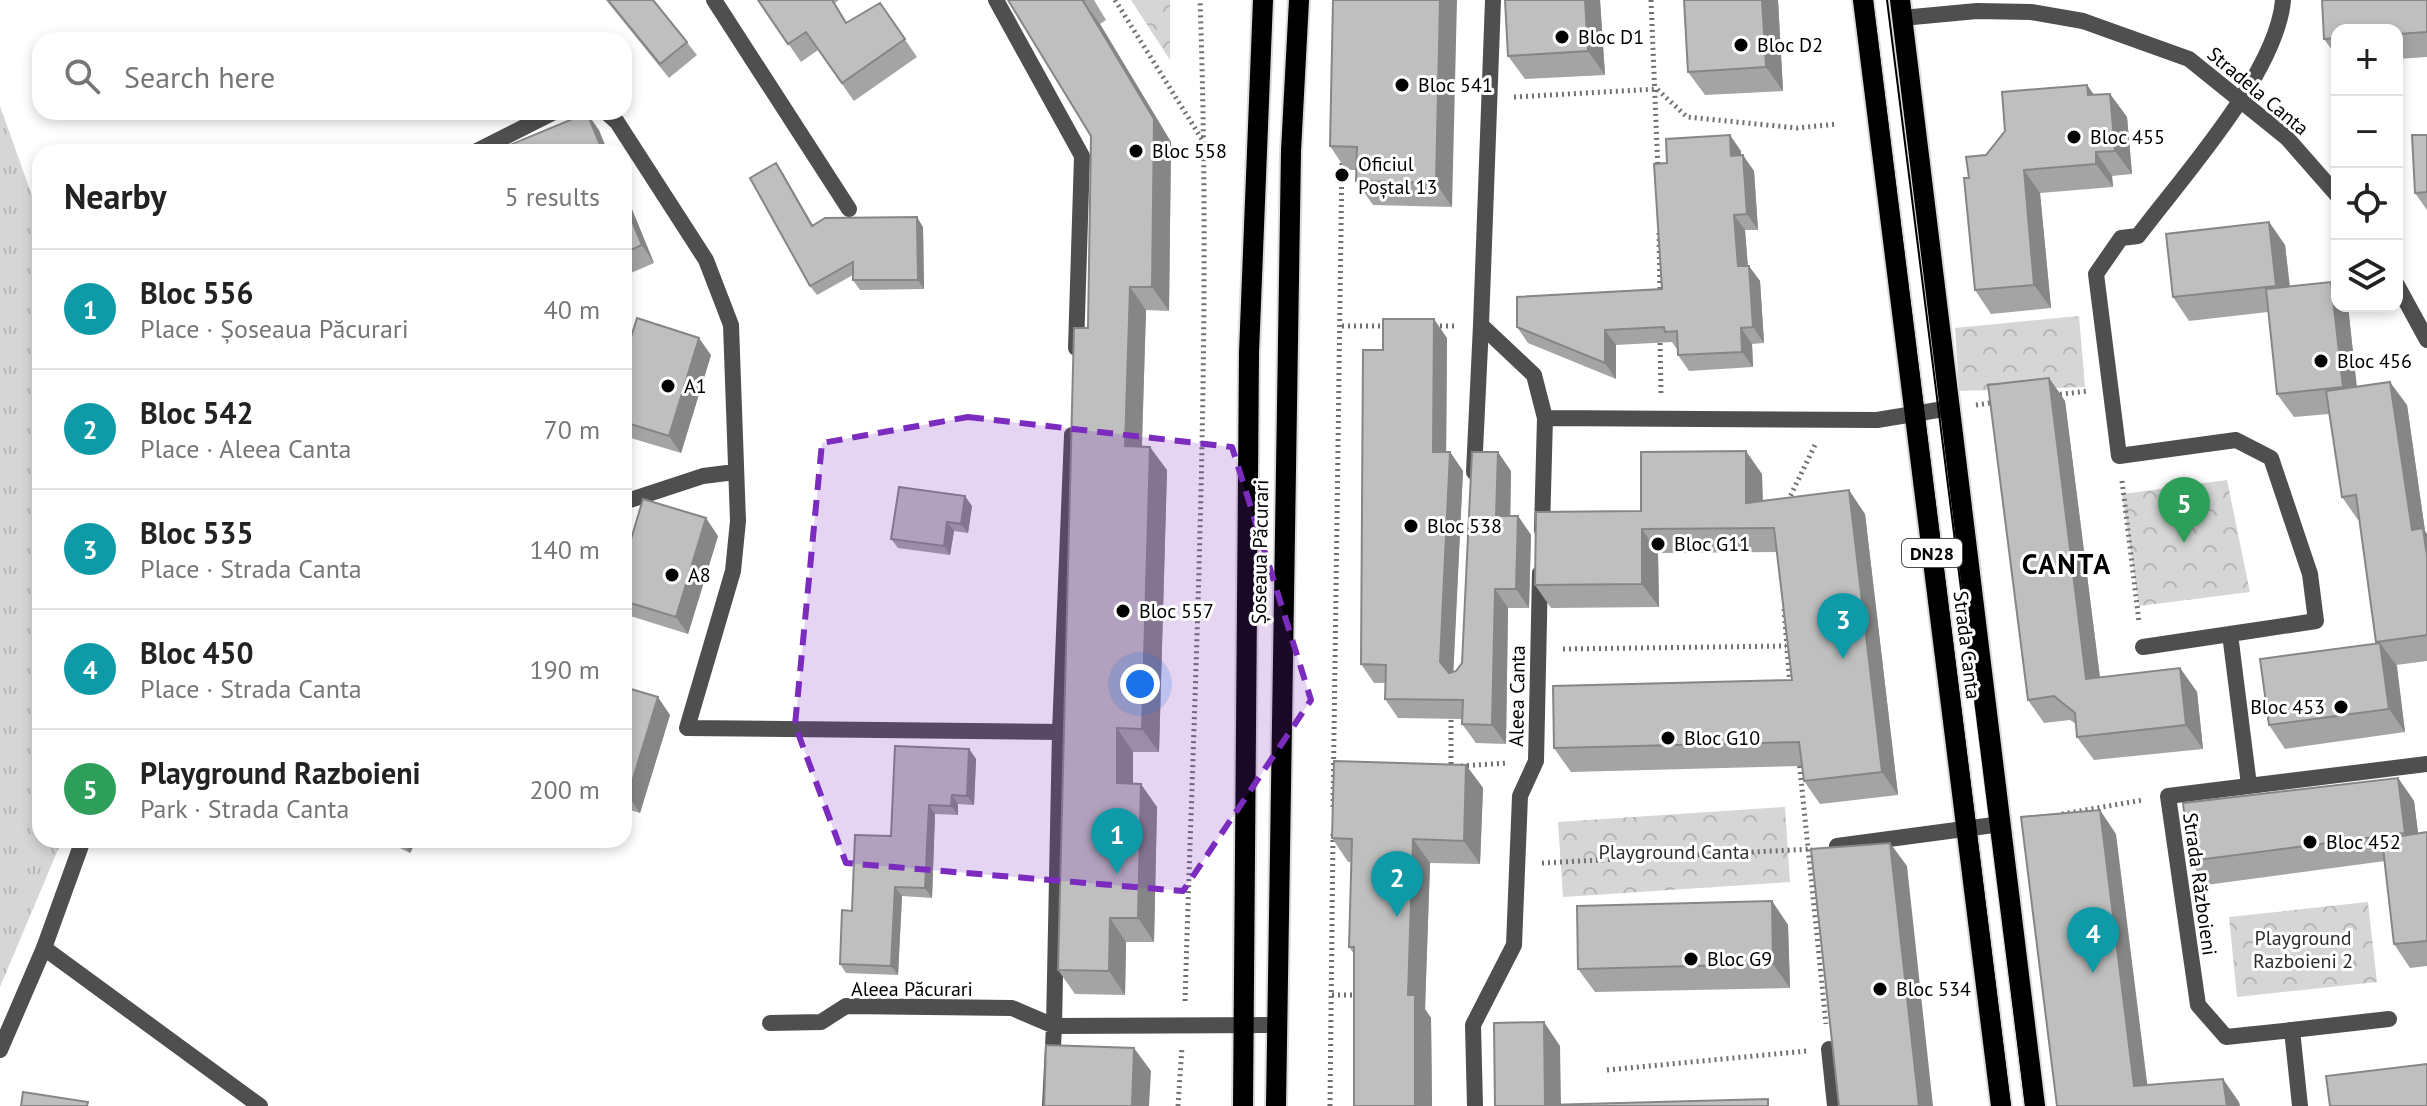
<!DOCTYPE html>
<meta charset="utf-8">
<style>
:root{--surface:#fff;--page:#f6f6f6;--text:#222;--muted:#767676;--line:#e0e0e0;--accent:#0f766e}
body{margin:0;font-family:"PT Sans",sans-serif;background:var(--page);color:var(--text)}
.controls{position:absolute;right:24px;top:24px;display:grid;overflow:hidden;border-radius:16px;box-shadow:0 4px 12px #0003}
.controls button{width:72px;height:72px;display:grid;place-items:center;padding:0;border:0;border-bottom:2px solid var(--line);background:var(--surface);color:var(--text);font:40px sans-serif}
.you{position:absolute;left:1140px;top:684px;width:28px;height:28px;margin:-20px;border:6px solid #fff;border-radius:50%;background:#1a73e8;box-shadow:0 0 0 12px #1a73e833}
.badge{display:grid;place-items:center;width:52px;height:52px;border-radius:50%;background:var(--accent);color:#fff;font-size:26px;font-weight:700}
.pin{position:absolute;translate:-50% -66px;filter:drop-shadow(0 2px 4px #0008)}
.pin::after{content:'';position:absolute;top:42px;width:28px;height:24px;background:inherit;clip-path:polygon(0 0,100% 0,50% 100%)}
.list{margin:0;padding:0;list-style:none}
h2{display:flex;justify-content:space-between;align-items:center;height:104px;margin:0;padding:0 32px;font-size:34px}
h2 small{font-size:26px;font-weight:400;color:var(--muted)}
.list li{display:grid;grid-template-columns:52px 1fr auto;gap:24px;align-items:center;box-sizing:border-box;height:120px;padding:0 32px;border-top:2px solid var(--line)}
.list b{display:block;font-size:30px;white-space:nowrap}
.list p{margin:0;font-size:26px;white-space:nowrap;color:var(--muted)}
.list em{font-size:26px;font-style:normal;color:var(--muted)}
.icon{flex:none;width:44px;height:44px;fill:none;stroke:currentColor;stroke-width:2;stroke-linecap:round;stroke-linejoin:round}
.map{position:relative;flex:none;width:2427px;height:1106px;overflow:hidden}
.search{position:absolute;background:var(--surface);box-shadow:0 4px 12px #0003;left:32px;top:32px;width:600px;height:88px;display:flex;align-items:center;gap:20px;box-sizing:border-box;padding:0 28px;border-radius:24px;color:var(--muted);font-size:30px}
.panel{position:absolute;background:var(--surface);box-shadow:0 4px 12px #0003;left:32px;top:144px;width:600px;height:704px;border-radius:24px}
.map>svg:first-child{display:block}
.grass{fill:url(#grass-tufts)}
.forest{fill:url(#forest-crowns)}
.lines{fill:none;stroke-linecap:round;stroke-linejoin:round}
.primary-casing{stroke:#dbdbdb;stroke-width:24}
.path{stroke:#717171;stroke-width:5;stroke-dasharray:2 4;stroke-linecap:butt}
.service{stroke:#4f4f4f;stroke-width:16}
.minor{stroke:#4f4f4f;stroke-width:16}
.primary{stroke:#000;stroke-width:20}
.tram{stroke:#000;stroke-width:2}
.wall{fill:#a4a4a4}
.shaded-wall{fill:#868686}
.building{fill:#bfbfbf;stroke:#868686;stroke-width:2}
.marked{fill:#7b2cbf;fill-opacity:0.2;stroke:#7b2cbf;stroke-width:6;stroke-dasharray:16 10;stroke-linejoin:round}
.poi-dot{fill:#000;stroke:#fff;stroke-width:3}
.labels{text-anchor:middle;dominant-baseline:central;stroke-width:6;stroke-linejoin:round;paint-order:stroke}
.shield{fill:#fff;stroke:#4c4c4c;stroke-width:2}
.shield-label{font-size:18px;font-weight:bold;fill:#000}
.poi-label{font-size:20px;fill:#000;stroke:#fff;text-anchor:start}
.street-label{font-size:20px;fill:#000;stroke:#fff}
.park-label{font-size:20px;fill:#2d2d2d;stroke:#fff}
.district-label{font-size:28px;font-weight:bold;letter-spacing:2px;fill:#000;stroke:#fff}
</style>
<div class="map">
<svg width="2427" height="1106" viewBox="0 0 2427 1106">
<defs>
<pattern id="grass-tufts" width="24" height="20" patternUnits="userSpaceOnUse" patternTransform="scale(2)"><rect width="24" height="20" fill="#d6d6d6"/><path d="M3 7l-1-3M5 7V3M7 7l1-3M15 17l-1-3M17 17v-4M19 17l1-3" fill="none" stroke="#b6b6b6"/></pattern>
<pattern id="forest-crowns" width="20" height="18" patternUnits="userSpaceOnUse" patternTransform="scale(2)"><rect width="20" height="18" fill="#d6d6d6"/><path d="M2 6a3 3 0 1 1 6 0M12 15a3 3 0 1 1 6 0" fill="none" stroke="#b6b6b6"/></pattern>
</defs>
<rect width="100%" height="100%" fill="#fff"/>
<path class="grass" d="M0 106 40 218V840H62L0 987Z"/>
<path class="forest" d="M1131 0H1170V60Z
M2079 316 2085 387 1959 391 1955 328Z
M2227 480 2250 592 2139 606 2122 494Z
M1785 807 1790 882 1563 897 1558 822Z
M2368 902 2377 982 2237 997 2229 917Z"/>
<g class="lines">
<g class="primary-casing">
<path id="primary" d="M1863 0 2001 1106
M1900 0 2035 1106
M1243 1106 1249 353 1263 0
M1276 1106 1291 151 1299 0"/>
</g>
<path class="path" d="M1115 0 1203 141
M1651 0 1658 171
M1514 97 1657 89 1687 117 1797 128 1837 124
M1659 233 1660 295
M1342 326H1388
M1434 326H1456
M1660 337 1661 395
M2054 395 2088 391
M1976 405 1997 402
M2122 481 2139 622
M1788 501 1815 445
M1784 609 1790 686
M1563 649 1786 646
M1451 714V766
M1799 760 1826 1024
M1461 766 1507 763
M1333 807 1342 157
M2062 814 2143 800
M1542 863 1812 849
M1332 995H1358
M1185 1001C1195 668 1212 334 1200 0
M1607 1070 1807 1051
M1178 1106 1182 1047
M1330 1106 1333 833"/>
<path class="service" d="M714 0 849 209
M1474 472 1481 325
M2143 647 2230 634
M2249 785 2230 634 2316 621 2310 574 2271 458 2236 440 2119 456 2096 274 2121 238 2138 236C2182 177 2277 73 2283 0
M1837 846 2001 824
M44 948 260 1106
M770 1023 821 1022 846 1006 1012 1008 1054 1026 1050 1106
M2292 1030 2389 1019
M1829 1049 1835 1106"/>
<path class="minor" d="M996 0 1082 156 1076 348
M1493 0 1481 325 1534 375 1545 418
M1902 18 1977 11 2031 12 2083 21 2189 59 2287 138 2337 195
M606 112 617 122 706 260 731 325 738 521 733 571 687 728 1060 732
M475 152 554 112
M2397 285 2427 340
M1072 435 1060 732 1054 1026 1277 1025
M624 502 703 476 735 472
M1542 530 1545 418 1877 420 1950 408
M0 1050 44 948 83 840
M1475 1106 1473 1025 1514 945 1520 796 1536 761 1540 573
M2300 1106 2292 1030 2226 1037 2198 1005 2168 796 2427 764"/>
<use href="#primary" class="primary"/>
<path class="tram" d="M1872 0 2010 1106
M1887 0 2026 1106"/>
</g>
<path class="wall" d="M606 0H653L697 55 669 78Z
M758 0H839L835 3 847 23 880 3 917 57 854 101 818 50 801 62Z
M1008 0H1094L1106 20 1100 24 1171 142 1169 311 1146 310 1142 446 1167 470 1159 752H1133V784L1157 807 1154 942H1126L1125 995 1075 994 1058 970 1088 328 1091 136Z
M1333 0 1452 207 1373 205 1356 181V170H1346L1330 146Z
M1600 0 1605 75 1525 79 1508 56Z
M1684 0H1778L1783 91 1705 95 1688 72Z
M2322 0H2427V57L2397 59V30H2337V57L2324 39Z
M2087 85 2094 95 2110 94 2127 117 2132 174 2112 176 2113 187 2040 193 2051 308 1991 314 1975 290 1969 178 1986 155Z
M2427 135V210L2415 193Z
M1741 151V155L1754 171 1758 230H1745L1748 266 1760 281 1764 343 1752 344 1753 367 1689 371 1678 355V348H1676L1672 342 1616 345V379L1528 343 1517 327 1662 289 1667 163Z
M776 163 813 225 923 227 924 289 860 290 853 280V275L817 295 810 286Z
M624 190 654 263 624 276Z
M2269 222 2285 245 2290 286 2337 306H2348L2357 387 2407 405 2425 531 2427 534V661L2396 665 2405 732 2285 749 2269 725 2377 643 2359 520H2358L2342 497 2329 414 2294 417 2277 394 2268 312 2189 321 2173 297Z
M1447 338 1446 452H1450L1463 471 1453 672 1456 671 1462 663 1511 471 1510 516H1518L1531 535 1529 608H1508L1506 744 1476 743 1462 724V719L1398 718 1385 699V683H1374L1361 664 1383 350Z
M711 355 681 453 624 436V360Z
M2049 378 2065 401 2100 677 2180 668 2197 692 2203 749 2094 760 2077 737 2076 724 2070 720 2044 723 2028 700Z
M1762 474 1763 501 1865 514 1898 795 1820 804 1804 781 1802 766 1571 772 1554 748 1792 680 1777 552 1658 553 1659 607 1551 608 1535 585 1641 511Z
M972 506 968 533 954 531 950 555 898 548 891 539Z
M718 536 688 634 624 614V563Z
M624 687 670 715 640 813 624 808Z
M969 749 976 759 974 805 958 804V815L935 814 932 898 902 896 898 975 846 973 840 964 852 911 891 836Z
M1466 765 1483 788 1480 864 1430 863 1425 1009 1431 1018 1432 1106H1354V954L1349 947 1351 862H1348L1332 838Z
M2398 778 2414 801 2418 833 2427 832V966L2410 968 2394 944 2385 861 2206 885 2190 861Z
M384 840H417L410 853Z
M1772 901 1788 925 1790 988 1595 992 1578 969Z"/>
<path class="shaded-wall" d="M1440 0H1457L1452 207 1436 183Z
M1585 0H1600L1605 75 1588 51Z
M1762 0H1778L1783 91 1766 67Z
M1083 1 1100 24 1171 142 1169 311 1152 287Z
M2087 85 2103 108 2088 95Z
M2110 94 2127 117 2132 174 2115 151Z
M587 113 599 130 608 152H603Z
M1730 135 1741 151 1742 172 1731 156Z
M2096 152 2112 176 2113 187 2096 164Z
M1743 155 1754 171 1758 230 1747 214Z
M776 163 783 173 818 235 812 226Z
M2024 170 2040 193 2051 308 2034 285Z
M624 190 654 263 642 245 624 202Z
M1734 215 1745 230 1749 282 1738 266Z
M917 217 923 227 924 289 918 280Z
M2269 222 2285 245 2292 309 2276 286Z
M1749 266 1760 281 1764 343 1753 327Z
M2331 282 2337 290V306H2348L2359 410 2343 387Z
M1130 287 1146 310 1141 469 1125 446Z
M1434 319 1447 338 1446 471 1433 452Z
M1741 328 1752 344 1753 367 1742 352Z
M1605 330 1616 345V379L1605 363Z
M699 338 711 355 681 453 669 436Z
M2049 378 2065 401 2103 702 2086 679Z
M2390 382 2407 405 2425 531 2427 534V556L2412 530Z
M1150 447 1167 470 1159 752 1142 729Z
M1746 451 1762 474 1763 526 1746 503Z
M1450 452 1463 471 1453 680 1440 662Z
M1498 452 1511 471 1510 535 1496 516Z
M1849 490 1865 514 1898 795 1882 772Z
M965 496 972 506 968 533 961 524Z
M1518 516 1531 535 1529 608 1516 589Z
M706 518 718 536 688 634 676 617Z
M947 522 954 531 950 555 944 546Z
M1642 529 1658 553 1659 607 1642 584Z
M1495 589 1508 608 1506 744 1492 725Z
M2380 643 2397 666 2405 732 2389 709Z
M2180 668 2197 692 2203 749 2186 725Z
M658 697 670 715 640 813 628 795Z
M1117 728 1133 752V807L1117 783Z
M969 749 976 759 974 805 967 796Z
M1466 765 1483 788 1480 864 1464 841Z
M2398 778 2414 801 2421 856 2405 833Z
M1141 784 1157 807 1154 942 1138 918Z
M952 795 958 804V815L951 806Z
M929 805 935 814 932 898 925 888Z
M2100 810 2116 834 2150 1106 2134 1086Z
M1413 839 1430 863 1425 1009 1431 1018 1432 1106H1415L1408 995Z
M405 840H417L410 853 404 844Z
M1890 843 1907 866 1933 1106H1919Z
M895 887 902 896 898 975 891 966Z
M1772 901 1788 925 1790 988 1773 964Z
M1110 918 1126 942 1125 995 1109 971Z
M1544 1022 1560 1046 1561 1106 1545 1105Z
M1134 1048 1151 1071 1149 1106H1132Z
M2223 1079 2239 1102 2240 1106H2227Z"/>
<path class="building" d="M608 0H653L687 42 660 64Z
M758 0H832L846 23 880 3 905 39 842 83 806 32 788 44Z
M1008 0H1084L1083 1 1154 119 1152 287H1130L1125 446 1150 447 1142 729 1117 728V783L1141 784 1138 918H1110L1109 971 1058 970 1074 328H1088L1091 136Z
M1333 0H1440L1436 183 1356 181 1357 147 1330 146Z
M1505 0H1585L1588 51 1508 56Z
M1684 0H1762L1766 67 1688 72Z
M2322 0H2427V32L2397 34V30H2337V38L2324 39Z
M2087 85 2088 95 2110 94 2115 151 2096 152V164L2024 170 2034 285 1975 290 1964 178H1969L1966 157 1986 155 2005 131 2002 92Z
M587 113 603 152H493Z
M1730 135 1731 156 1743 155 1747 214 1734 215 1738 266H1749L1753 327 1741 328 1742 352 1678 355 1677 331 1665 332 1664 327 1605 330V363L1517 327V297L1662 289 1654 164 1667 163 1666 139Z
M2412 135H2427V192L2415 193Z
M776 163 812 226 825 218 917 217 918 280H853V262L810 286 750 178Z
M624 202 642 245 624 253Z
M2269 222 2276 286 2173 297 2166 234Z
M2331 282 2343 387 2277 394 2266 289Z
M637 318 699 338 669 436 624 422V360Z
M1383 319H1434L1433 452H1450L1440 662 1449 673 1456 671 1462 663 1472 452H1498L1496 516H1518L1516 589H1495L1492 725 1462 724 1463 700 1385 699 1386 665 1361 664 1363 350H1383Z
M2049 378 2086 679 2180 668 2186 725 2077 737 2075 713 2054 696 2028 700 1988 385Z
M2390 382 2412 530 2423 528 2427 556V635L2376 642 2356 495 2342 497 2326 391Z
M1746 451V503L1849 490 1882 772 1804 781 1799 742 1554 748 1553 686 1792 680 1774 528 1642 529V584L1535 585 1536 512 1641 511V452Z
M899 487 965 496 961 524 947 522 944 546 891 539Z
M643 499 706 518 676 617 624 601V563Z
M2380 643 2389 709 2269 725 2260 659Z
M624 687 658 697 628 795 624 794Z
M895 746 969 749 967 796 952 795 951 806 929 805 925 888 895 887 891 966 840 964 842 910 852 911 855 835 891 836Z
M1334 761 1466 765 1464 841 1413 839 1408 995H1415V1106H1354V947H1349L1352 839 1332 838Z
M2398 778 2405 833 2190 861 2183 803Z
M2100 810 2134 1086 2223 1079 2227 1106H2057L2021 817Z
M2427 832V941L2394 944 2382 839Z
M1890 843 1919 1106H1839L1811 849Z
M1772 901 1773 964 1578 969 1577 906Z
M1544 1022 1545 1105 1768 1099V1106H1495L1494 1023Z
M1046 1045 1134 1048 1132 1106H1044Z
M2427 1064V1106H2330L2326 1076Z
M23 1092 88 1102 87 1106H21Z"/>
<path class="marked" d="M968 417 1232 447 1311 700 1183 891 846 863 795 725 822 443Z"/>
<g class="poi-dot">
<circle cx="1562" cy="37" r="8"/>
<circle cx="1741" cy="45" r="8"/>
<circle cx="1402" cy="85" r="8"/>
<circle cx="2074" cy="137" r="8"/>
<circle cx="1136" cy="151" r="8"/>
<circle cx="1342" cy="175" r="8"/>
<circle cx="2321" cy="361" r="8"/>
<circle cx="668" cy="386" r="8"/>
<circle cx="1411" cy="526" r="8"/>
<circle cx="1658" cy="544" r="8"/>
<circle cx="672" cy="575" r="8"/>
<circle cx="1123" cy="611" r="8"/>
<circle cx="2341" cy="707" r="8"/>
<circle cx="1668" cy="738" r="8"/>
<circle cx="2310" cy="842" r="8"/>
<circle cx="1691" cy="959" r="8"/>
<circle cx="1880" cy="989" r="8"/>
</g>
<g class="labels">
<rect class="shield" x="1902" y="539" width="60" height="28" rx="6"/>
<g class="shield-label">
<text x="1932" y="553">DN28</text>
</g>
<g class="poi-label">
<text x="1578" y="37">Bloc D1</text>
<text x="1757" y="45">Bloc D2</text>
<text x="1418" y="85">Bloc 541</text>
<text x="2090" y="137">Bloc 455</text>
<text x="1152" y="151">Bloc 558</text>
<text x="1358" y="164">Oficiul<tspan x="1358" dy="23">Poștal 13</tspan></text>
<text x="2337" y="361">Bloc 456</text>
<text x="684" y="386">A1</text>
<text x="1427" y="526">Bloc 538</text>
<text x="1674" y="544">Bloc G11</text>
<text x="688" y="575">A8</text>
<text x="1139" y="611">Bloc 557</text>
<text x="2325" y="707" text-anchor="end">Bloc 453</text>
<text x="1684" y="738">Bloc G10</text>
<text x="2326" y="842">Bloc 452</text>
<text x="1707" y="959">Bloc G9</text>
<text x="1896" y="989">Bloc 534</text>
</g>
<g class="street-label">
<text transform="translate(2258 91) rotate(40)">Stradela Canta</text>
<text transform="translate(1260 552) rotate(-89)">Șoseaua Păcurari</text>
<text transform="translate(1967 645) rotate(83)">Strada Canta</text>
<text transform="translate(1517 696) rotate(-89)">Aleea Canta</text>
<text transform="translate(2200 884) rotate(82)">Strada Războieni</text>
<text x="912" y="989">Aleea Păcurari</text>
</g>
<g class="park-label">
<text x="1674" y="852">Playground Canta</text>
<text x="2303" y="938">Playground<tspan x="2303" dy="23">Razboieni 2</tspan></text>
</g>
<g class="district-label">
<text x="2067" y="563">CANTA</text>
</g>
</g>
</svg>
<div class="controls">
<button>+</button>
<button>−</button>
<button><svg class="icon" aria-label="locate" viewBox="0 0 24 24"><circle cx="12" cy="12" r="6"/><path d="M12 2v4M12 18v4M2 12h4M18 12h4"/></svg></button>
<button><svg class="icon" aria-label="layers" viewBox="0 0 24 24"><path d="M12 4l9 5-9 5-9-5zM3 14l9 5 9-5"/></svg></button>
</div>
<div class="you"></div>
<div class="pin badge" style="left:1117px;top:874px;background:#0f9aa8">1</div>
<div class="pin badge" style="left:1397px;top:917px;background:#0f9aa8">2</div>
<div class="pin badge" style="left:1843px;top:659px;background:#0f9aa8">3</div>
<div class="pin badge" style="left:2093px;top:973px;background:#0f9aa8">4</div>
<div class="pin badge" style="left:2184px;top:543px;background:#2e9e5b">5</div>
<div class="search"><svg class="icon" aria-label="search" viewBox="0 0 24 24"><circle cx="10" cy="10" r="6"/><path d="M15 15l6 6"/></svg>Search here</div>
<section class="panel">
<h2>Nearby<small>5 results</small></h2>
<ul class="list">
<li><span class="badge" style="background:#0f9aa8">1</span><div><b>Bloc 556</b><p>Place · Șoseaua Păcurari</p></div><em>40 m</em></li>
<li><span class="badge" style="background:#0f9aa8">2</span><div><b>Bloc 542</b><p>Place · Aleea Canta</p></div><em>70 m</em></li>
<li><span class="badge" style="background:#0f9aa8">3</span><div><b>Bloc 535</b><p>Place · Strada Canta</p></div><em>140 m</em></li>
<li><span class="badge" style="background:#0f9aa8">4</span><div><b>Bloc 450</b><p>Place · Strada Canta</p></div><em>190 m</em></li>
<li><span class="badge" style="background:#2e9e5b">5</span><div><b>Playground Razboieni</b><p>Park · Strada Canta</p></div><em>200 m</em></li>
</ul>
</section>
</div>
